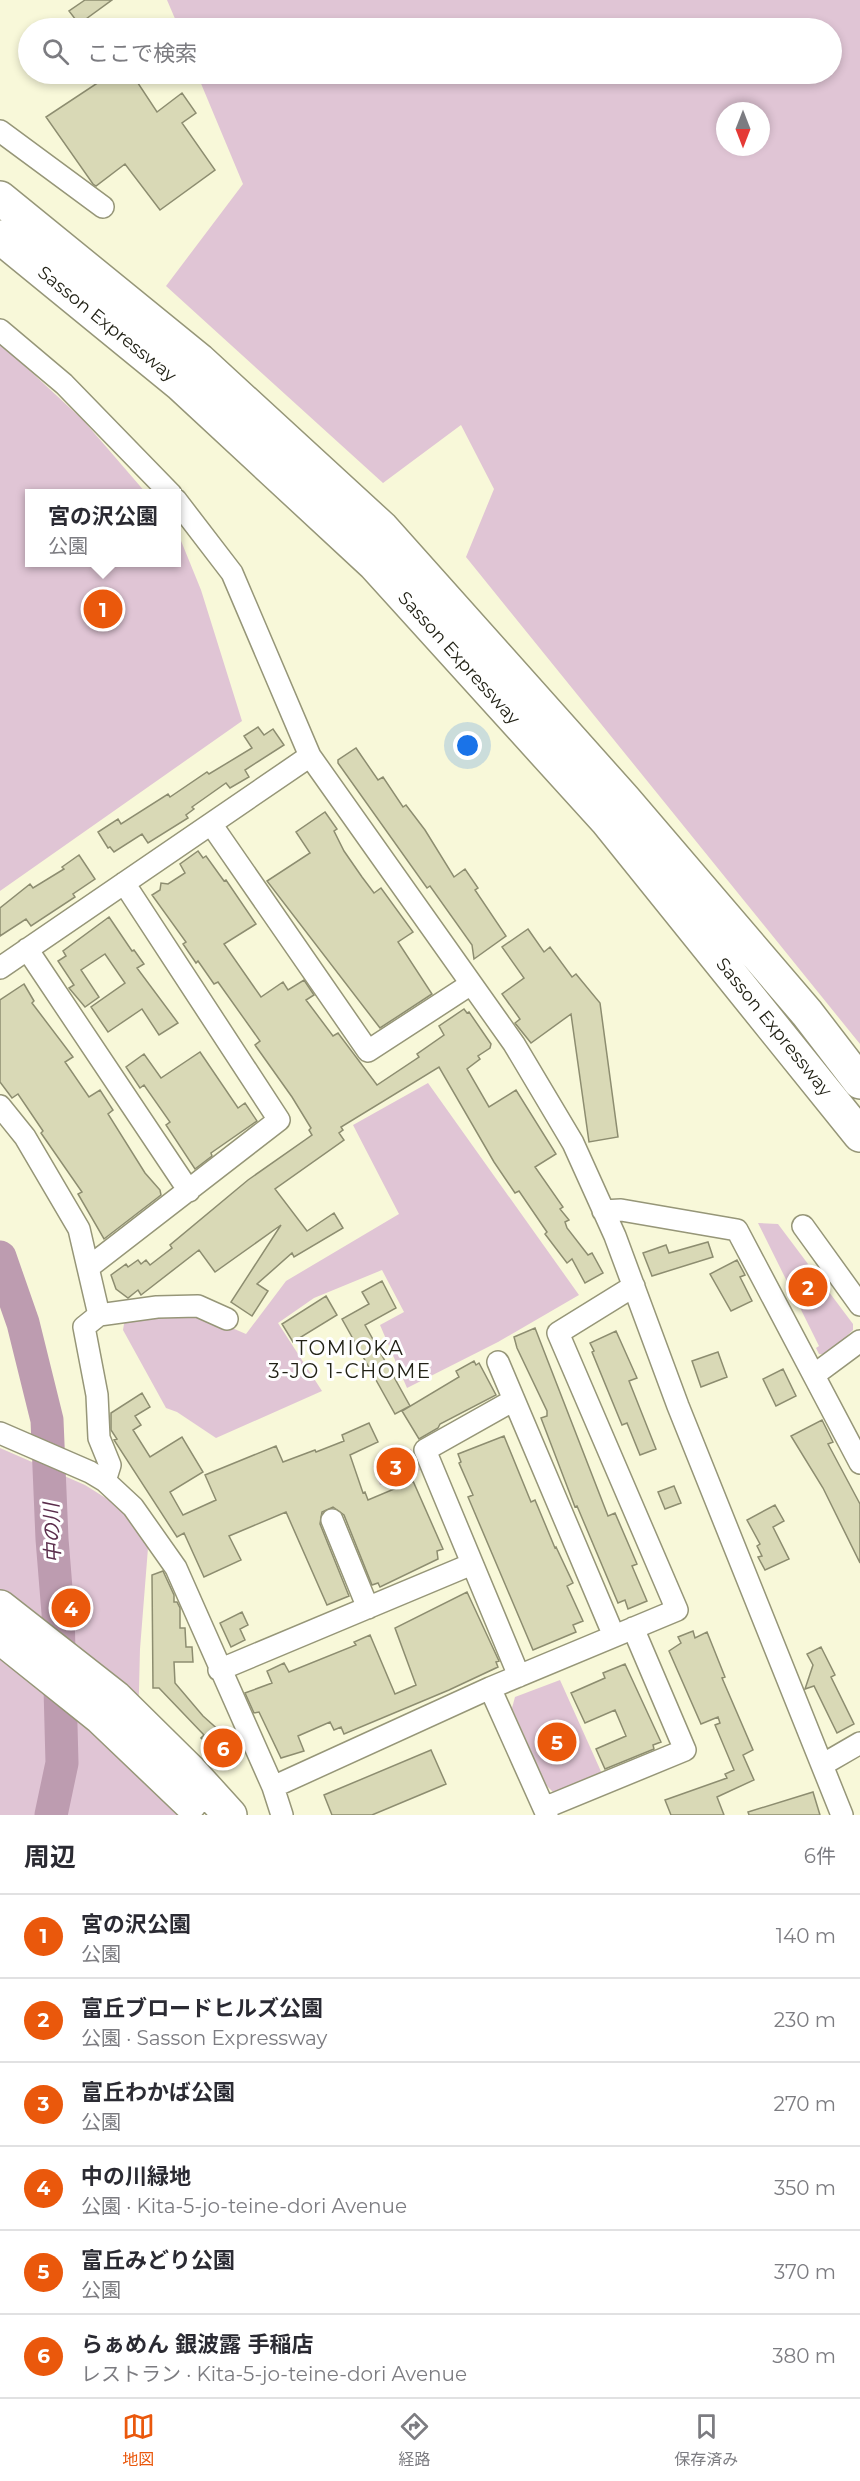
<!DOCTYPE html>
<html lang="ja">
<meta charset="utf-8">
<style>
:root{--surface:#fff;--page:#f7f7f7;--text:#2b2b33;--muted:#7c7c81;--line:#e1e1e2;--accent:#ea580c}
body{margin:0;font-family:Montserrat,"Noto Sans JP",sans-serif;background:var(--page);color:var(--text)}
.compass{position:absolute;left:716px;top:102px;width:54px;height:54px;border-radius:50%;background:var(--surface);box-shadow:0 3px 9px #0003;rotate:180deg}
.you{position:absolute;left:468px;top:746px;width:21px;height:21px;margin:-15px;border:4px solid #fff;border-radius:50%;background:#1a73e8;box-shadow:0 0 0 9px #1a73e833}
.badge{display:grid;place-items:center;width:39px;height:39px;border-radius:50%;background:var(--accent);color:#fff;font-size:20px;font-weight:700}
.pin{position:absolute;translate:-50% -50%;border:3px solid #fff;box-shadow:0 2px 6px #0006}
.popup{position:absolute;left:25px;top:489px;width:156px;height:78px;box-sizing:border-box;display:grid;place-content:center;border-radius:0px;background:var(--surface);filter:drop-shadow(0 2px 4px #0005);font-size:20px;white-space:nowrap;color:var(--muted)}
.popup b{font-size:22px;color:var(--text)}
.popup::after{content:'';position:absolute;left:50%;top:100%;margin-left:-12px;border:12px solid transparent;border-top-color:var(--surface)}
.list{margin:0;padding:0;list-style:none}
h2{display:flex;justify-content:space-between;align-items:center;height:78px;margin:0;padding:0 24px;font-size:26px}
h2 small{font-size:20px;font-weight:400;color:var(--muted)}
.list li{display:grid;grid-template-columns:39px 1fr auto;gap:18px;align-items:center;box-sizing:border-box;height:84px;padding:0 24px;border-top:2px solid var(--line)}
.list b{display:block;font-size:22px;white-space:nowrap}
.list p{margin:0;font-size:20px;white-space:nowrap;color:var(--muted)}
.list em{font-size:20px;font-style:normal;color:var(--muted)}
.icon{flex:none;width:33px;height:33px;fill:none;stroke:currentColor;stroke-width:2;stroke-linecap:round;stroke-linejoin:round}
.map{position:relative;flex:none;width:860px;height:1815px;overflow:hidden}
.search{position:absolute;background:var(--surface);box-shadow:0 3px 9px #0003;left:18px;right:18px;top:18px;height:66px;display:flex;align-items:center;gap:15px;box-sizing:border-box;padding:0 21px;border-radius:33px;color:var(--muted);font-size:22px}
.sheet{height:582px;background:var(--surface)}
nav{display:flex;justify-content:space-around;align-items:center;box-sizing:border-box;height:84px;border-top:2px solid var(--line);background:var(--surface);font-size:16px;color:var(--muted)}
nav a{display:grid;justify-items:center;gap:3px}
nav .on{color:var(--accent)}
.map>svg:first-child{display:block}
.green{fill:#e0c5d5;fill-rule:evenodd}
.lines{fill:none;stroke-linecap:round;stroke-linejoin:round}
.river{stroke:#bd9cb0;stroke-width:33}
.building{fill:#d9d9b6;stroke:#8d8d70;stroke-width:1.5}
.street-casing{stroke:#969678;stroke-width:24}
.highway-casing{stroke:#969678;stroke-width:36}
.street{stroke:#fff;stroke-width:21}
.highway{stroke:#fff;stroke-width:33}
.labels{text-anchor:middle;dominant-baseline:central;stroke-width:6;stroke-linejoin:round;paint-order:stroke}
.street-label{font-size:18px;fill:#222216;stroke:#fff}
.neighbourhood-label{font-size:20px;letter-spacing:1.5px;fill:#222216;stroke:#fff}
.water-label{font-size:20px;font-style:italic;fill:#5b2e4c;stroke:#fff}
</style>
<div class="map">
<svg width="860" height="1815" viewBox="0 0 860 1815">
<rect width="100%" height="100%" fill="#f8f8d9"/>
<path class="green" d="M167 0H860V1044L466 557 494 489 461 425 383 483 166 286 243 184 197 74H832V28H179ZM725 111H761V147H725Z
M0 343 83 420 146 493 30 494V562H176L177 531 201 590 242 721 0 891Z
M428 1083 579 1295 498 1342 407 1388 380 1325 404 1312 382 1270 314 1298 278 1323 322 1391 216 1438 177 1412 166 1408 123 1330 125 1318 202 1315 246 1334 286 1281 399 1214 353 1125Z
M758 1223 778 1224 853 1324V1330L827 1355 819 1354 816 1348 819 1346Z
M0 1448 85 1485 120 1507 148 1548 140 1649 137 1768 178 1815H0Z
M411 1449 420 1470 380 1485 373 1466Z
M560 1680 603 1776 556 1795 546 1785 512 1708 515 1697Z"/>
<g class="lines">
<path class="river" d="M0 1257 23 1323 47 1420 52 1539 58 1613 62 1763 51 1815"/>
</g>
<path class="building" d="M85 0H112L79 24 69 11Z
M111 74H132L157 112 182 93 196 113 182 123 215 170 160 210 125 164 96 186 93 184 46 117Z
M258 727 264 735 273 729 284 745 245 770 249 777 230 788 226 783 192 807 194 809 186 815 188 818 148 843 142 834 114 852 110 847 108 848 98 832 118 819 121 824 168 794 170 797 207 772 209 774 252 748 244 736Z
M356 748 378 780 383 777 403 807 406 805 425 830 454 877 465 869 478 888 475 890 506 936 474 959 472 945 430 886 427 888 338 763V760Z
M325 812 337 829 334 831 344 851 362 877 374 893 381 888 413 932 398 942 432 994 380 1028 267 881 310 853 296 832Z
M198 851 203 858 206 856 224 881 226 880 256 924 224 944 261 997 283 982 288 990 304 980 314 995 306 1000 333 1036 338 1033 377 1085 419 1057 417 1054 444 1035 439 1026 464 1009 467 1013 469 1012 491 1044 490 1048 478 1056 480 1059 467 1069 489 1107 516 1090 556 1154 535 1167 563 1207 560 1209 569 1220 565 1222 567 1228 588 1255 592 1253 603 1273 585 1283 572 1259 567 1263 545 1234 547 1232 519 1191 515 1193 494 1162 439 1067 341 1127 343 1130 339 1133 344 1140 275 1189 307 1231 334 1213 343 1228 294 1257 292 1253 257 1284 268 1291 252 1316 231 1302 281 1225 215 1272 199 1250 141 1295 138 1290 128 1298 116 1289 111 1275 126 1264 128 1267 138 1260 141 1264 146 1260 150 1265 172 1248 170 1245 248 1180 312 1135 309 1130 311 1128 292 1097 255 1045 260 1041 218 982 214 984 198 961 196 963 183 944 186 942 152 895 160 890 161 883 168 884 185 873 180 864Z
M79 855 95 879 73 894 75 897 31 926 26 919 0 936V908L30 884 33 888 64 869 62 867Z
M109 917 132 951 134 950 144 964 137 968 178 1023 159 1035 142 1009 108 1032 91 1007 125 983 105 954 81 970 99 997 85 1007 69 988 74 985 58 961 66 956 63 951Z
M528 929 544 952 550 947 572 977 576 974 600 1003 618 1137 589 1142 571 1014 531 1043 515 1023 520 1019 502 994 524 978 502 947Z
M24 984 34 1001 32 1003 73 1057 65 1062 89 1097 100 1090 113 1110 108 1114 145 1173 160 1190 161 1195 104 1239 78 1194 82 1192 41 1133 43 1131 18 1094 12 1098 0 1082V1000Z
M200 1052 238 1108 245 1103 257 1121 211 1153 212 1156 195 1169 166 1125 170 1122 144 1085 140 1088 126 1067 144 1054 161 1078Z
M708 1242 713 1257 652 1276 643 1253 666 1245 669 1253Z
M737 1260 745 1275 740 1277 752 1301 731 1311 710 1274Z
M382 1281 396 1308 365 1325 410 1406 395 1414 342 1319 369 1304 362 1292Z
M326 1296 337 1315 293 1342 282 1324Z
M535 1328 608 1516 615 1513 637 1564 632 1566 647 1601 628 1609 625 1600 618 1603 577 1506 575 1507 541 1418 547 1416V1411L517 1348 514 1337Z
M616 1331 637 1378 629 1381 656 1449 640 1455 627 1423 622 1425 592 1352 594 1351 590 1343Z
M718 1352 727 1377 701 1387 692 1361Z
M474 1361 476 1365 479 1363 496 1395 440 1424 438 1428 419 1439 402 1411 459 1377 456 1371Z
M783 1369 796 1396 776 1406 763 1379Z
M142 1393 150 1407 135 1416 141 1425 133 1430 150 1457 182 1437 203 1472 170 1492 183 1515 216 1500 205 1475 276 1446 283 1462 315 1450 316 1452 344 1441 342 1435 369 1423 378 1442 350 1455 363 1493 365 1492 368 1500 413 1481 443 1549 437 1551 438 1559 380 1587 378 1583 372 1585 344 1515 333 1507 322 1512 320 1524 349 1596 327 1605 286 1512 229 1536 241 1560 204 1577 184 1533 177 1537 114 1440 117 1439 111 1430V1413Z
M822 1420 833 1442 828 1444 860 1504V1563L823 1488 791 1436Z
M504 1436 531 1502 535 1500 555 1548 556 1547 573 1583 567 1586 583 1621 573 1625 576 1632 533 1650 468 1497 473 1495 459 1463 461 1462 458 1454Z
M674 1486 681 1503 665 1509 658 1492Z
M775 1505 784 1521 773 1527 789 1559 765 1570 758 1557 762 1556 757 1546 760 1544 747 1520Z
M163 1571 174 1595V1602H177L180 1608V1628H185L186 1647H192L193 1662H174L175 1683 203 1716 232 1742 239 1757 229 1768 216 1756 218 1753 201 1738 204 1735 159 1688H153L152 1575Z
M467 1592 499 1661 496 1662 498 1667 449 1690 344 1734 341 1727 334 1730 330 1722 298 1736 304 1751 281 1758 259 1712 254 1713 245 1693 272 1683 267 1671 284 1663 289 1672 356 1645 354 1642 370 1635 395 1694 416 1685 395 1628Z
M242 1612 248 1625 240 1629 245 1640 231 1647 220 1623Z
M693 1631 695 1638 707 1632 725 1677 722 1678 753 1750 743 1755 754 1780 717 1797 724 1815H671L665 1800 727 1778 725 1774 734 1770 715 1725 720 1723 718 1717 701 1724 669 1651 681 1643 678 1637Z
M821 1647 835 1675 831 1677 854 1724 837 1733 814 1686 805 1689 813 1665 807 1654Z
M625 1664 661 1742 653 1745 654 1749 605 1769 596 1749 626 1736 615 1710 585 1723 571 1693 605 1678 603 1673Z
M431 1750 446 1784 372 1815H332L324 1795Z
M813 1792 820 1815H749L748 1812Z"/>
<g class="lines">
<g class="street-casing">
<path id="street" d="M0 131 103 207
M0 330 64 384 171 494
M176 500 232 573 310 756 514 1044 573 1143 615 1236 678 1406 842 1815
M211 824 368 1051 471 984
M27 949 189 1191
M0 968 310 756
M0 1106 25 1137 79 1229 99 1315
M603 1211 621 1210 737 1230 860 1463
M803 1226 860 1305
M89 1267 279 1120 124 883
M498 1362 614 1636
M814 1375 860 1341
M514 1400 425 1450 519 1676
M0 1433 90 1472 105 1481 133 1507 176 1568 273 1787 282 1815
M105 1481 110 1465 99 1438 97 1395 84 1327 99 1315 157 1307 198 1306 227 1319
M332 1520 368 1608
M219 1670 472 1564
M490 1688 547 1815
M822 1765 860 1743
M273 1787 490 1688 677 1610 558 1333 634 1286
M544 1808 685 1750 633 1628"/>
</g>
<g class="highway-casing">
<path id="highway" d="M0 198 199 360 382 528 624 799 807 1013 860 1082
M0 237 180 384 374 564 607 821 860 1135
M0 1607 116 1698 190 1771 230 1815
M0 1637 101 1718 190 1803"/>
</g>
<use href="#street" class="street"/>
<use href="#highway" class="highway"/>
</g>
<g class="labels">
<g class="street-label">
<text transform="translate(107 324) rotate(39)">Sasson Expressway</text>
<text transform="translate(459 658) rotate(48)">Sasson Expressway</text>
<text transform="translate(774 1027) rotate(51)">Sasson Expressway</text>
</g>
<g class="neighbourhood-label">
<text x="350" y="1348">TOMIOKA<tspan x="350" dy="23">3-JO 1-CHOME</tspan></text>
</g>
<g class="water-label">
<text transform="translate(52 1533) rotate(-92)">中の川</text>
</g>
</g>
</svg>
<svg class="compass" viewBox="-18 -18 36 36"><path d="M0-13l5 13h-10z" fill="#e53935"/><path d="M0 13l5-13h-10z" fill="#7c7c81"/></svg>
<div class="you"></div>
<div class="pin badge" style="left:103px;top:609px">1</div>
<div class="popup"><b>宮の沢公園</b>公園</div>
<div class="pin badge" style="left:808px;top:1287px">2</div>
<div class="pin badge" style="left:396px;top:1467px">3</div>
<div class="pin badge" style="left:71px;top:1608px">4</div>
<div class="pin badge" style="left:557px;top:1742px">5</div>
<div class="pin badge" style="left:223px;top:1748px">6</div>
<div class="search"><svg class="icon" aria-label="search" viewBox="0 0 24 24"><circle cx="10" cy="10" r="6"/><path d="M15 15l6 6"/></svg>ここで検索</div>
</div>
<section class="sheet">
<h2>周辺<small>6件</small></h2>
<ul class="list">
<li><span class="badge">1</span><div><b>宮の沢公園</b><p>公園</p></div><em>140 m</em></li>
<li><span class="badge">2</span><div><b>富丘ブロードヒルズ公園</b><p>公園 · Sasson Expressway</p></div><em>230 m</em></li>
<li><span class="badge">3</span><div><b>富丘わかば公園</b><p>公園</p></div><em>270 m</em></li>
<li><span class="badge">4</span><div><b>中の川緑地</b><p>公園 · Kita-5-jo-teine-dori Avenue</p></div><em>350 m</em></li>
<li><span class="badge">5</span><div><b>富丘みどり公園</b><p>公園</p></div><em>370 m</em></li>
<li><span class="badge">6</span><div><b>らぁめん 銀波露 手稲店</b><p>レストラン · Kita-5-jo-teine-dori Avenue</p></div><em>380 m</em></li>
</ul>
</section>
<nav>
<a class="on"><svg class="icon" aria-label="map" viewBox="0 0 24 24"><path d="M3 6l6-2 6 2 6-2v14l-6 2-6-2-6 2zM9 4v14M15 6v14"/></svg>地図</a>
<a><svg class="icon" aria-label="directions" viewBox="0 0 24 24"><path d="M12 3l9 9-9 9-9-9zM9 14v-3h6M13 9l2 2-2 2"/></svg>経路</a>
<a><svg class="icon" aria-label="saved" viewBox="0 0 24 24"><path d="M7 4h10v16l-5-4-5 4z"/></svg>保存済み</a>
</nav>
